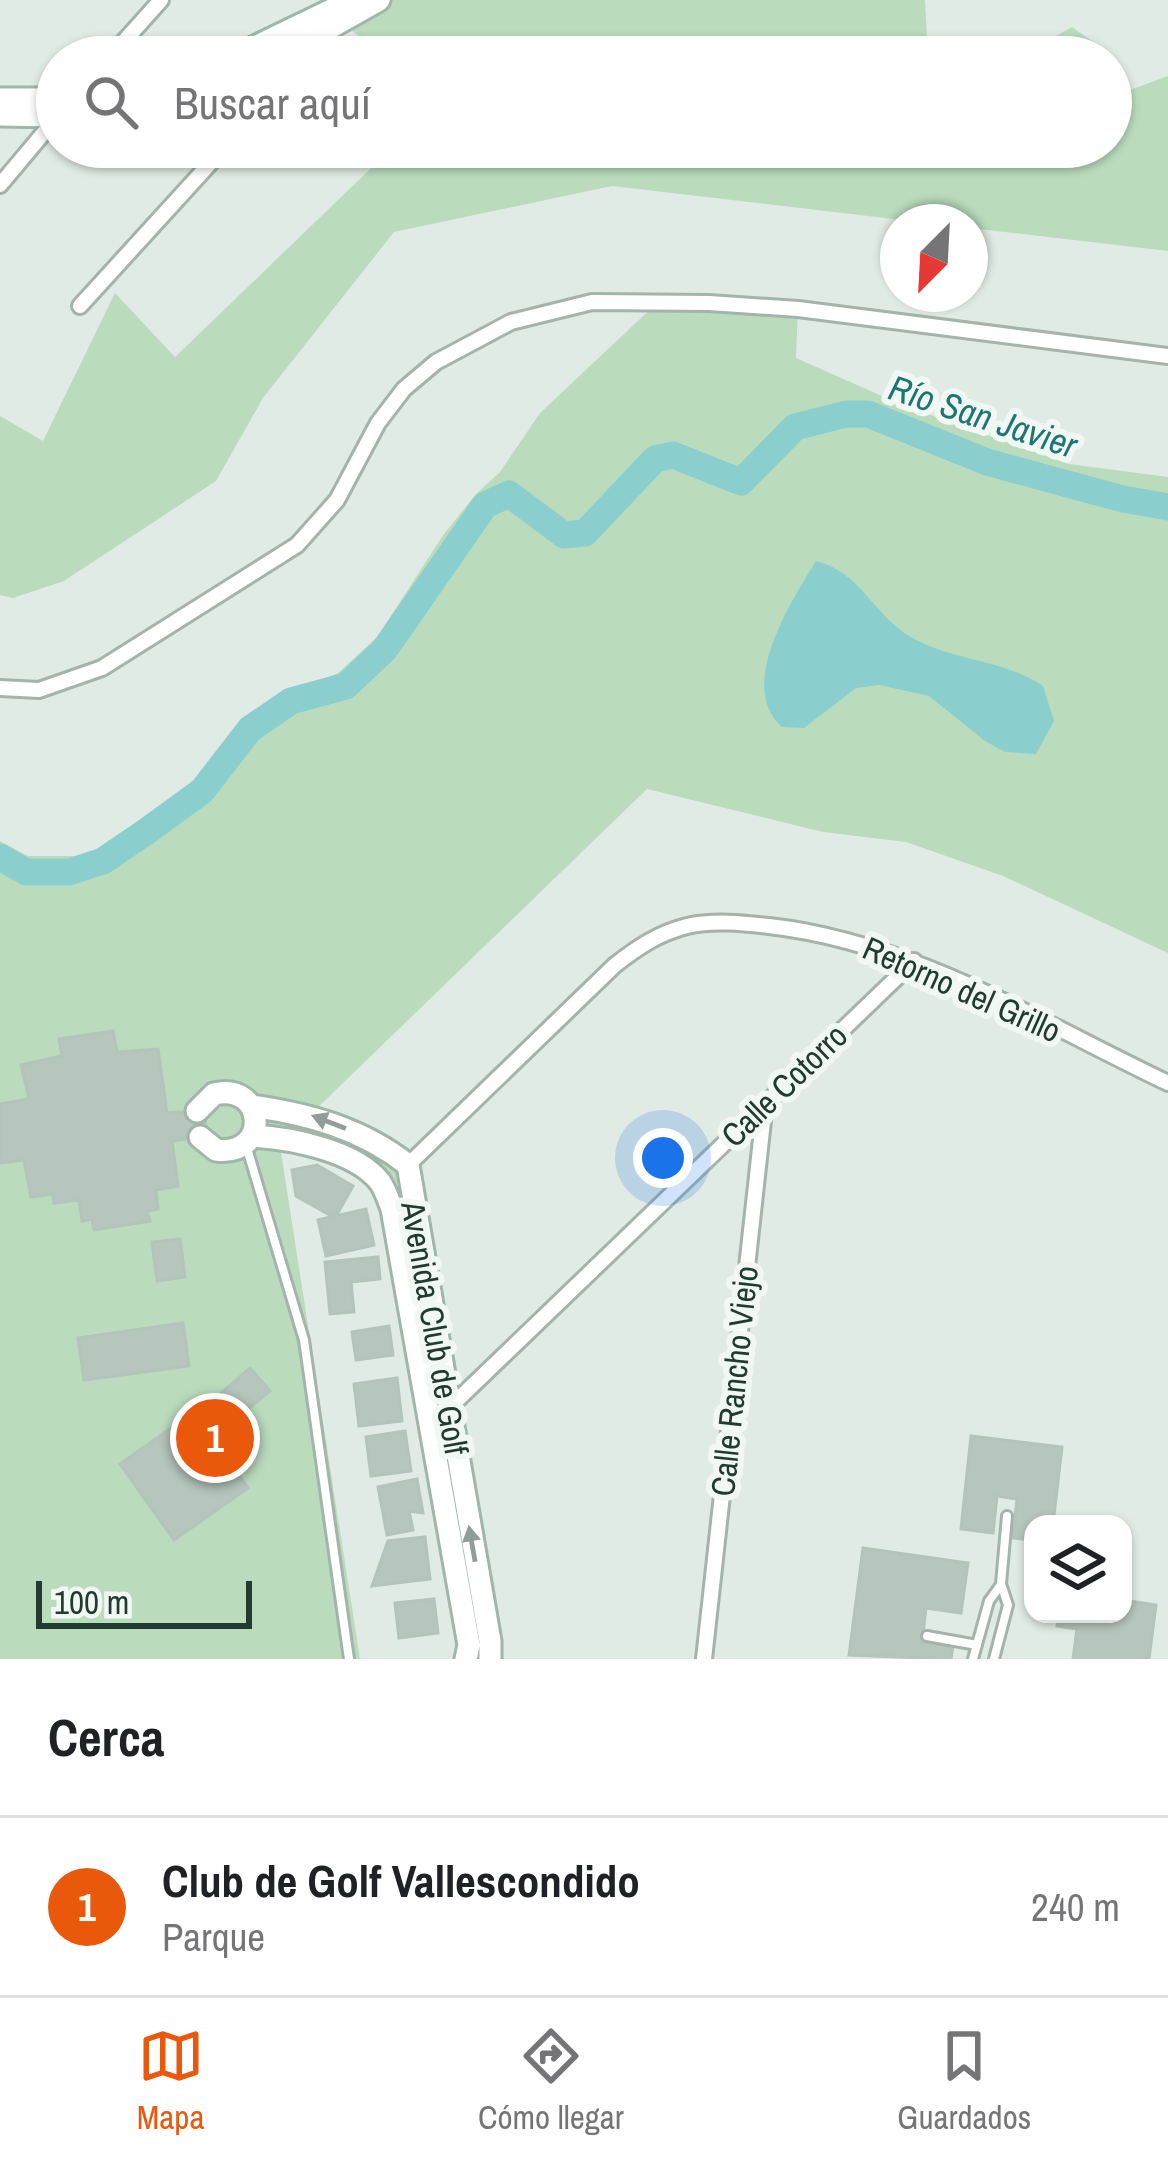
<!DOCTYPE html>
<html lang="es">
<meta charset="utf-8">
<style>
:root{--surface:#fff;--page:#f2f2f2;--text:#202124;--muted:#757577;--line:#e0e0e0;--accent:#ea580c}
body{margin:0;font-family:"Archivo Narrow",sans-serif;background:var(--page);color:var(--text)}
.controls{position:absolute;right:36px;bottom:36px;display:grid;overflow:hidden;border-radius:24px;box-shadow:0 3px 9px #0004}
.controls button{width:108px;height:108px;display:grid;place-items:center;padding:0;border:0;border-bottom:3px solid var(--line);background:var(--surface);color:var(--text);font:60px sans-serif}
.compass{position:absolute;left:880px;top:204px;width:108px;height:108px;border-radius:50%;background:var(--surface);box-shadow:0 3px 9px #0004;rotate:204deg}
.scale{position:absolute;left:36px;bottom:30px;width:216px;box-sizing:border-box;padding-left:12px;border:6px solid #223b30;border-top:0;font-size:33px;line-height:42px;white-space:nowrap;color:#223b30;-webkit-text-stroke:9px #f1f8f3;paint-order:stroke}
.you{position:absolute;left:663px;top:1158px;width:42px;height:42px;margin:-30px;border:9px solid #fff;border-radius:50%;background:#1a73e8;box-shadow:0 0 0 18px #1a73e833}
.badge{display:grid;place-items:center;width:78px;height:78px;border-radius:50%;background:var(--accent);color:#fff;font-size:39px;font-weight:700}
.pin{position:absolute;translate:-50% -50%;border:6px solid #fff;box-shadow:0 3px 12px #0006}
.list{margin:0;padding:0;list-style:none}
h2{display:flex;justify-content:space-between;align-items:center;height:156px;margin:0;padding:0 48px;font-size:51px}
h2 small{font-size:39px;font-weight:400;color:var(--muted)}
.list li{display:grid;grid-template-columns:78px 1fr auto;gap:36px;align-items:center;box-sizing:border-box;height:180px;padding:0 48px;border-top:3px solid var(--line)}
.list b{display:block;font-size:45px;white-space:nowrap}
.list p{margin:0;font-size:39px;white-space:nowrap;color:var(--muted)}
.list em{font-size:39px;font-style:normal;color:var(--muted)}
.icon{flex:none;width:66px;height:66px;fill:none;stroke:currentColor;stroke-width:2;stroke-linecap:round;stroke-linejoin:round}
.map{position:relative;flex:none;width:1168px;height:1659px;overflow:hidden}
.search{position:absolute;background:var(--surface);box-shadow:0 3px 9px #0004;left:36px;right:36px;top:36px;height:132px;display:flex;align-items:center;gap:30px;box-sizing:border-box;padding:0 42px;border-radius:66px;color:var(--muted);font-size:45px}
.sheet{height:336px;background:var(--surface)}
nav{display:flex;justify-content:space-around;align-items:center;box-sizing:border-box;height:168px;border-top:3px solid var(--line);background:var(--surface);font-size:33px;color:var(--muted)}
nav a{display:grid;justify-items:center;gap:6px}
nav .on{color:var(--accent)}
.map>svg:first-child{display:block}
.green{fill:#badcbd}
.water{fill:#8acfce}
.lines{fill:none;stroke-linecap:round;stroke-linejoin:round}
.river{stroke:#8acfce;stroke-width:27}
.building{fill:#b6c6bd;stroke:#b3c4ba;stroke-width:3}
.lane-casing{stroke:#a4b3ab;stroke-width:14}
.street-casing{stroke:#a4b3ab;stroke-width:20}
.secondary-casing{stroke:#a0b6ab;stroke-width:27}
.lane{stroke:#fff;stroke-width:8}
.street{stroke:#fff;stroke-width:14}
.secondary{stroke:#fff;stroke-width:21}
.oneway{fill:#909d98}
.labels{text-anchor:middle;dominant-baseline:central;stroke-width:12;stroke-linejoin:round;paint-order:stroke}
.street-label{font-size:33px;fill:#223b30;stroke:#f1f8f3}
.water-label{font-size:36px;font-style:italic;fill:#1e7575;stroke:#f1f8f3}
</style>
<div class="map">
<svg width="1168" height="1659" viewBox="0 0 1168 1659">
<rect width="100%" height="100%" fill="#e1ebe5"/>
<path class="green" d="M385 0H925L927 38 940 57H384L344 24Z
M1072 27 1112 55 1130 90 1168 76V251L970 228V222H919L612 186 394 232 263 398 216 481 64 581 13 598 0 595V416L43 441 115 293 175 357 393 147H1111V57H1018Z
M658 302 798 309 796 358 900 404 1069 464 1168 477V953L1003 876 906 842 823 832 647 789 311 1114 408 1165 490 1659H466L392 1209 370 1173 280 1146 360 1659H0V841L28 856H87L151 816 197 777 231 734 258 708 338 673 377 637 444 534 476 494 500 472 540 413Z"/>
<path class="water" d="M816 561C861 572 873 615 911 637 952 661 1003 659 1043 686L1054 721 1036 754 1005 752 985 741 929 696 879 685 856 688 804 728 782 727C736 686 791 602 816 561Z"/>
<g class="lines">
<path class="river" d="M0 857 26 872H69L103 861 147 831 202 791 250 729 291 701 346 686 385 649 485 505 509 494 564 535 585 533 655 459 673 455 741 482 795 427 846 414H868L987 462 1123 499 1168 507"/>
</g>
<path class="building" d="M113 1031 117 1052 158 1049 167 1113 204 1110 207 1136 172 1141 178 1186 156 1190 158 1209 147 1211 150 1221 94 1230 92 1219 82 1221 79 1200 54 1203 53 1194 31 1197 24 1160 0 1163V1104L29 1099 21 1065 62 1056 59 1039Z
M317 1165 353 1186 335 1218 296 1196 292 1170Z
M366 1209 374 1245 326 1256 318 1220Z
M180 1239 185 1277 157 1281 152 1242Z
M378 1257 380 1279 351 1282 354 1312 330 1314 325 1262Z
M183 1323 189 1366 84 1380 78 1338Z
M389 1326 393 1355 356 1360 352 1332Z
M250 1368 270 1391 240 1416 221 1393Z
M397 1378 402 1421 359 1426 354 1384Z
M193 1412 248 1488 174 1540 120 1464Z
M405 1431 411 1471 371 1476 366 1437Z
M971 1436 1062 1447 1053 1524H1033V1540L1013 1538 1017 1499 997 1496 993 1533 961 1529Z
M417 1479 423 1513 409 1511 413 1530 387 1535 378 1487Z
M425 1537 430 1579 372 1586 388 1541Z
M863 1548 968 1563 961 1613 926 1608 922 1642 953 1646 951 1659 849 1655Z
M434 1599 438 1633 399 1638 395 1603Z
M1123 1600 1156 1605 1149 1659H1073L1077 1629 1057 1626 1059 1614H1123Z"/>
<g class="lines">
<g class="lane-casing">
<path id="lane" d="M246 1145 304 1340 349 1659
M927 1636 977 1645
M973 1659 989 1601 1000 1586
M994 1659 1008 1605 1001 1584 1007 1516"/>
</g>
<g class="street-casing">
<path id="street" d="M110 57 161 0
M308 57 327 35
M0 185 57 117
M80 306 225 147
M0 688 39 690 102 668 297 545 337 500 378 423 404 389 436 362 511 322 592 302 709 303 798 309 1168 356
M408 1165 615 965C638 947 659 933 687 926 713 920 743 923 769 926 912 942 1040 1022 1168 1083
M448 1409 914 961
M704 1659 765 1103"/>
</g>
<g class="secondary-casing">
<path id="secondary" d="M234 57 352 0
M278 57 379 0
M0 99H57
M0 115 57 116
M251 1106C308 1114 361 1128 408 1165L490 1641V1659
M197 1111 214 1094C266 1082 271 1157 216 1150L200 1137
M252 1136C289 1138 355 1150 380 1182 385 1189 389 1201 392 1209L469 1645 466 1659"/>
</g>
<use href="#lane" class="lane"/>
<use href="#street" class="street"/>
<use href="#secondary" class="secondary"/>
</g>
<defs><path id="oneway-solid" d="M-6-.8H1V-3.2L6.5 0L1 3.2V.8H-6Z" transform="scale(3)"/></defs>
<g class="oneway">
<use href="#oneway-solid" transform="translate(329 1122) rotate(-159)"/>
<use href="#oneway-solid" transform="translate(472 1544) rotate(-100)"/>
</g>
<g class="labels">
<g class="street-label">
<text transform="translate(962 989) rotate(24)">Retorno del Grillo</text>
<text transform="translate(784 1085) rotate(-44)">Calle Cotorro</text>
<text transform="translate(435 1328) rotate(80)">Avenida Club de Golf</text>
<text transform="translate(734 1381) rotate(-84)">Calle Rancho Viejo</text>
</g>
<g class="water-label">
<text transform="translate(983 416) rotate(18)">Río San Javier</text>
</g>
</g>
</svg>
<div class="controls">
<button><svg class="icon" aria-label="layers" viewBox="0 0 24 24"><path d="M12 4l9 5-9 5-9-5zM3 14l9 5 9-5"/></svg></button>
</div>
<svg class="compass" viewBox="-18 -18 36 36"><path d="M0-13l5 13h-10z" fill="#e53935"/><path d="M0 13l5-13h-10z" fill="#757577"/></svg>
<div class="scale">100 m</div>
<div class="you"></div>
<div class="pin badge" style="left:215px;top:1438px">1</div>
<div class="search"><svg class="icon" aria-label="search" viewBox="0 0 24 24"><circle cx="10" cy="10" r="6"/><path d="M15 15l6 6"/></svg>Buscar aquí</div>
</div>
<section class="sheet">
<h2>Cerca<small></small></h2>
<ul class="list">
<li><span class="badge">1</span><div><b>Club de Golf Vallescondido</b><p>Parque</p></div><em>240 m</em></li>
</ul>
</section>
<nav>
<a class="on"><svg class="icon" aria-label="map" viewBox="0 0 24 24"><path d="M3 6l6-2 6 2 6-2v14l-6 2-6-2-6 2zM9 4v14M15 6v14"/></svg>Mapa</a>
<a><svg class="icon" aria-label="directions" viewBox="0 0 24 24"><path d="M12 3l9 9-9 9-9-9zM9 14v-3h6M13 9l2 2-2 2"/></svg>Cómo llegar</a>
<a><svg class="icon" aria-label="saved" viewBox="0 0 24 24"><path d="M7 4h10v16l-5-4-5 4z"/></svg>Guardados</a>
</nav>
